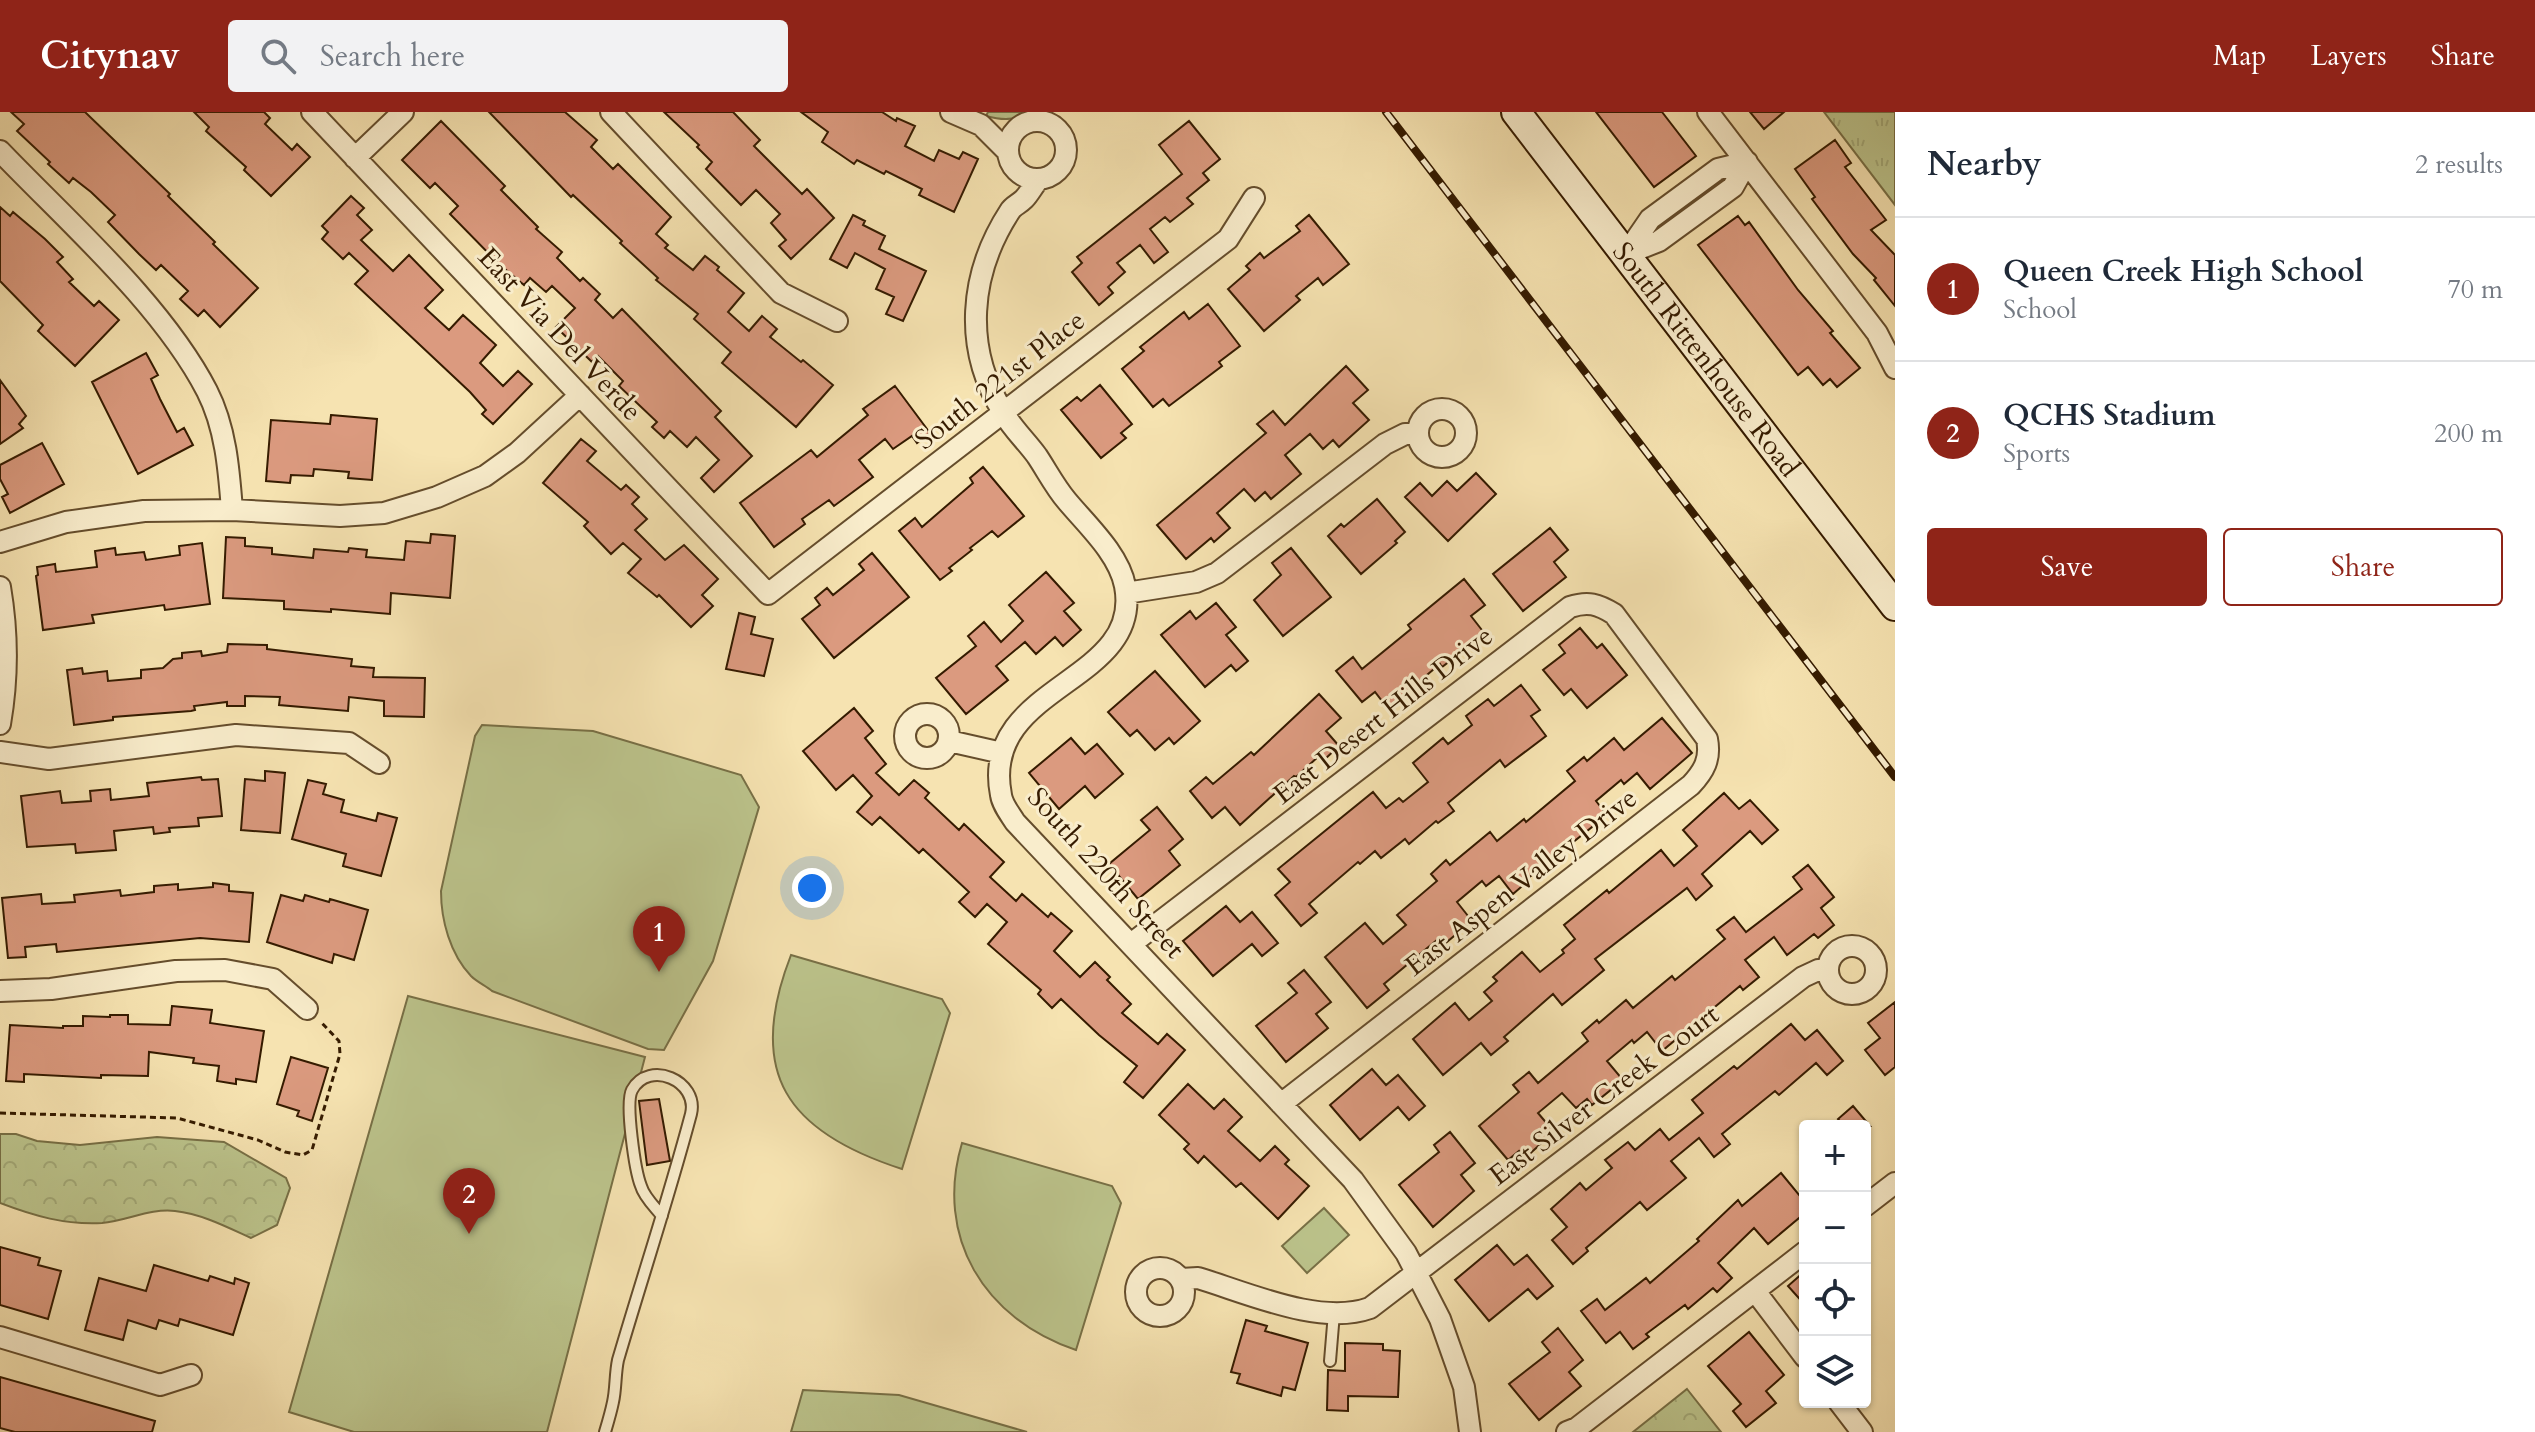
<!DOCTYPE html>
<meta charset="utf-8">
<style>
:root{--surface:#fff;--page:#f2f2f3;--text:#1f2937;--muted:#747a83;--line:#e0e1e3;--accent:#8f2418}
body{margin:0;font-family:Cardo,serif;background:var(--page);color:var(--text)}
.controls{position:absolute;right:24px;bottom:24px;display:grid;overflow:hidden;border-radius:8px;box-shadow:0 2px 6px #0004}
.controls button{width:72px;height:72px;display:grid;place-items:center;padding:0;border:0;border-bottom:2px solid var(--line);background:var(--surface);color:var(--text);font:40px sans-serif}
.you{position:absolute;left:812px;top:776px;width:28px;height:28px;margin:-20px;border:6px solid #fff;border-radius:50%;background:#1a73e8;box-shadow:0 0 0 12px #1a73e833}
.badge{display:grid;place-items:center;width:52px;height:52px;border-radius:50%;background:var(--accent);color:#fff;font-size:26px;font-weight:700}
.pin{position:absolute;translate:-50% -66px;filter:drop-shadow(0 2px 4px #0008)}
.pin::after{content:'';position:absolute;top:42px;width:28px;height:24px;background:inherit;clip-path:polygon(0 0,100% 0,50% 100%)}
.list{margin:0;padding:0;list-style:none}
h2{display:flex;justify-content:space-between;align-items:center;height:104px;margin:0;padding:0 32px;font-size:34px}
h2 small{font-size:26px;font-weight:400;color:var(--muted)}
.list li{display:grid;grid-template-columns:52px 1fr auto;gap:24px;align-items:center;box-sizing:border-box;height:144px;padding:0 32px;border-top:2px solid var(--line)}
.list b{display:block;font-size:30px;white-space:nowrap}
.list p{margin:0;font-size:26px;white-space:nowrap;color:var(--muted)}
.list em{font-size:26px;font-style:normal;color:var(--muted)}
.actions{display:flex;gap:16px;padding:24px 32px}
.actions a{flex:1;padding:18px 0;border:2px solid var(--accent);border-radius:8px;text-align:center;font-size:28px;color:var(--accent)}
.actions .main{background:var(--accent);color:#fff}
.icon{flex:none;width:44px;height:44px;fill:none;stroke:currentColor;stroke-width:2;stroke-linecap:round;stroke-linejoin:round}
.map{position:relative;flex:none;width:1895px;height:1320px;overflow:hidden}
header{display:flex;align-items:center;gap:48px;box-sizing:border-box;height:112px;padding:0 40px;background:var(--accent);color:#fff}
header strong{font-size:38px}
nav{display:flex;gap:44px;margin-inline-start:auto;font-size:28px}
.search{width:560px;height:72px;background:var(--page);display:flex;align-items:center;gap:20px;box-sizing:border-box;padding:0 28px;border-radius:8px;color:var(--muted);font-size:30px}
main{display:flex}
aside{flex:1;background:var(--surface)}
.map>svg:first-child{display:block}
.grass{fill:url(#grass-tufts);stroke:#787046;stroke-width:2}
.park{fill:url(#park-crowns);stroke:#787046;stroke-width:2}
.pitch{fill:#bcc48c;stroke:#787046;stroke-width:2}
.building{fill:#db9a7f;stroke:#351b00;stroke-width:2}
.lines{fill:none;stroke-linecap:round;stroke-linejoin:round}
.lane-casing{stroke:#654d2c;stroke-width:14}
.street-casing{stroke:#654d2c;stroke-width:24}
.secondary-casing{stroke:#351b00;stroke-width:32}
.path{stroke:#351b00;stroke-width:3;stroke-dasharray:6 4;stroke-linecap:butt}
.lane{stroke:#f9edcc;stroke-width:10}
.street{stroke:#f9edcc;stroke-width:20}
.secondary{stroke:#f9edcc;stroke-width:28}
.rail-casing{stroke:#351b00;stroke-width:8}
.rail{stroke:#f9edcc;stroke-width:5;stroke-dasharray:15;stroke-linecap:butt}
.labels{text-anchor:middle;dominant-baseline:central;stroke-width:6;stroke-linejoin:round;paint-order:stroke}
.street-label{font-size:28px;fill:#351b00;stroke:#f9edcc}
</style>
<header>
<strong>Citynav</strong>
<div class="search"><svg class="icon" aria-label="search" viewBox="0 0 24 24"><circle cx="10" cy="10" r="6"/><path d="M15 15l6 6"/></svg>Search here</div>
<nav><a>Map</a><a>Layers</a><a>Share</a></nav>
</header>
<main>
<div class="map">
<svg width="1895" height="1320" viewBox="0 0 1895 1320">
<defs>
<pattern id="grass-tufts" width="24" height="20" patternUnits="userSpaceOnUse" patternTransform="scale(2)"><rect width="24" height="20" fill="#bcc48c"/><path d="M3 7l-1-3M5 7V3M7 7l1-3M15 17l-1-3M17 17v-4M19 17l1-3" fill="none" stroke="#a2a877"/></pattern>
<pattern id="park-crowns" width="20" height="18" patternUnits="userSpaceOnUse" patternTransform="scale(2)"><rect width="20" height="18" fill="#bcc48c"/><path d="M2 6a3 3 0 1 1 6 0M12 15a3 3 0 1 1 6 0" fill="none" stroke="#a2a877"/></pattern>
</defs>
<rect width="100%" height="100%" fill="#f6e3b1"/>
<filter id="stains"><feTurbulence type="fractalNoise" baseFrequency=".0025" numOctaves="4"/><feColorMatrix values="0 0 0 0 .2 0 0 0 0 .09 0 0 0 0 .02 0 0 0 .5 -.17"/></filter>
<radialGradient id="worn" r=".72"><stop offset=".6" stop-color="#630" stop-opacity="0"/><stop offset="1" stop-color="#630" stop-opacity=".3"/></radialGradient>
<path class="grass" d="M1824 0H1895V93Z"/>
<path class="park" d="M988 0H1032C1016 8 1004 9 986 4Z
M0 1022H16L37 1029 80 1033 157 1025 224 1030 286 1066 290 1076 277 1113 251 1126C227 1115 202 1102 175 1099 150 1096 127 1109 102 1111 65 1113 34 1104 0 1091Z
M1687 1277 1721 1320H1633Z"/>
<path class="pitch" d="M482 613 593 619 741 663 759 695 713 849 664 938 648 937 492 879C486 874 477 870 471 864 450 842 441 808 441 779L475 624Z
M791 843 942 887 950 901 902 1057C787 1020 745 961 791 843Z
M408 884 645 945 547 1320H354L289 1300Z
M962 1031 1112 1074 1121 1091 1076 1238C984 1207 934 1125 962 1031Z
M1324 1096 1349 1123 1307 1161 1282 1134Z
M803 1278 899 1283 1027 1320H791Z"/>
<path class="building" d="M11 0H85L170 82 168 84 215 130 213 132 258 176 220 215 204 198 198 204 180 187 188 179 161 153 156 158 139 142 108 110 115 103 91 80 73 66 69 71 48 52 50 50 17 19 24 12Z
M194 0H264L270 6 265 12 292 38 297 32 310 45 271 84 244 58 246 55 206 19 209 15Z
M489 0H565L597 28 591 35 613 57 618 52 671 105 656 122 668 133 665 136 693 158 705 144 719 155 717 158 744 181 728 200 749 219 762 204 777 217 770 225 801 250 803 248 833 273 796 315 722 251 731 240 694 207 698 202 656 168 658 166 620 131 622 129 573 83 571 85Z
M664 0H733L760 28 754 34 802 82 807 77 834 106 791 147 779 134 786 128 771 111 780 102 756 78 741 93 706 57 712 50 697 35 699 33Z
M801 0H882L896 9 897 6 915 14 905 34 934 49 939 38 959 47 963 40 978 47 954 100 919 83 922 77 886 59 884 62 857 48 854 52 822 30 828 20Z
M1596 0H1662L1696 44 1654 75Z
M1750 0H1784L1764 17Z
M441 9 505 74 501 78 538 115 536 117 562 140 557 146 580 169 583 166 600 182 595 188 613 206 622 197 721 299 715 305 752 344 714 380 701 366 719 348 696 325 687 335 670 319 664 326 652 315 657 310 619 274 623 269 598 244 592 250 556 215 575 196 552 174 546 180 530 166 524 173 499 152 450 102 458 94 435 71 430 76 402 48Z
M1189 9 1220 47 1203 61 1209 68 1187 86 1193 92 1170 110 1165 105 1150 117 1168 140 1154 151 1140 133 1117 151 1125 160 1108 175 1113 181 1099 193 1072 160 1082 151 1077 145 1182 62 1159 33Z
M1835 28 1851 51 1845 55 1886 108 1871 118 1895 143V194L1874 168 1876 166 1853 142 1812 87 1815 85 1795 57Z
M351 84 364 96 357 103 372 118 361 128 393 159 409 143 443 178 425 196 449 218 463 203 496 233 480 251 503 274 518 259 532 272 493 312 482 302 486 298 470 280 355 172 368 159 349 141 343 147 322 127 328 120 322 114Z
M0 95 10 104 13 100 45 127 63 145 57 150 73 167 69 170 94 194 99 189 119 208 75 254 38 219 43 213 0 169Z
M853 103 865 109 863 113 885 124 879 137 926 159 903 209 886 202 894 185 876 177 885 157 855 141 847 156 830 147Z
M1309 103 1349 152 1323 173 1318 166 1296 184 1300 188 1264 219 1228 177 1250 158 1246 154 1260 141 1264 146 1300 119 1296 114Z
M1738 104 1745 113 1749 110 1798 178 1833 219 1830 221 1860 256 1837 275 1830 267 1823 273 1808 255 1798 263 1698 133Z
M1208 192 1240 234 1219 250 1222 254 1169 294 1163 287 1153 295 1122 257 1144 239 1140 235 1184 200 1189 207Z
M146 241 158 263 151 267 160 287 177 320 184 316 193 333 138 362 92 270Z
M1346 254 1368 278 1353 291 1369 308 1339 335 1333 328 1323 337 1310 322 1285 343 1301 362 1271 387 1265 380 1255 389 1244 377 1217 401 1230 416 1214 430 1211 426 1186 447 1157 413 1266 321 1257 312 1273 299 1285 313Z
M0 268 26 304 19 312 23 316 0 332Z
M1100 273 1132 312 1121 321 1126 326 1101 346 1061 298 1077 285 1081 289Z
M895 274 930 321 917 331 912 324 893 337 885 327 859 348 873 365 834 394 829 388 802 407 805 412 774 435 740 391 811 338 817 345 868 303 863 297Z
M331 303 377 307 372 368 348 366 349 360 314 357 313 364 291 363 290 371 266 369 271 308 330 312Z
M581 327 596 339 587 349 621 378 626 373 639 385 632 392 647 407 635 418 665 448 684 433 718 467 702 483 713 494 691 515 659 483 657 485 628 461 641 447 623 431 611 442 584 414 588 410 543 371Z
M42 331 64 372 10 401 2 385 8 382 0 367V353Z
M983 355 1024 404 998 425 992 419 970 436 972 438 949 456 952 459 940 468 899 419 915 406 922 415 973 371 970 366Z
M1476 361 1496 382 1448 429 1405 385 1420 371 1432 384 1447 369 1457 379Z
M1377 387 1405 420 1395 429 1397 431 1361 462 1328 424 1341 412 1344 415Z
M1550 416 1568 438 1554 450 1566 465 1523 499 1493 462Z
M431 422 455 424 450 486 391 481 390 502 331 497V500L284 497V489L223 486 226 425 245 426V434L272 436V442L313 446 314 437 348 440 349 436 367 438 366 445 404 448 406 429 430 431Z
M202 431 210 492 165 498 164 493 92 503 94 511 43 518 36 464 38 463 37 455 55 452 56 460 97 455 95 439 115 436 116 443 144 440 146 448 180 443 179 434Z
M1291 436 1331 485 1283 524 1254 488 1281 463 1272 451Z
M872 441 909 485 834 546 802 507 820 493 815 486 827 476 833 483 864 458 859 452Z
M1046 460 1074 491 1064 499 1081 518 1063 534 1055 525 1036 542 1025 530 996 554 1008 568 966 602 936 566 976 534 968 524 984 510 1001 530 1023 509 1009 493Z
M1464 467 1485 493 1471 504 1485 522 1442 555 1440 552 1403 583 1405 585 1389 598 1375 580 1362 590 1336 559 1353 545 1362 557 1411 517 1408 513Z
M1216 491 1236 515 1226 523 1248 549 1236 559 1231 553 1205 575 1161 523 1190 499 1196 507Z
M739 501 755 505 751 522 773 527 764 564 726 557Z
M1580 516 1597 536 1602 532 1627 563 1587 596 1571 577 1564 583 1543 558 1565 541 1559 533Z
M228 532 267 533V537L352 547 351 554 374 556 373 565 425 566 424 605 384 604V589L349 585 348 599 279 593 280 585 245 584V594H227V590L194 594 195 598 191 599 113 605V608L74 613 67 558 82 556 83 562 107 559 108 569 141 566V558L163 556 173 547 182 546V541L201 539 202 544 227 540Z
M1155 559 1200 609 1174 632 1169 626 1155 638 1137 618 1130 624 1108 600Z
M1521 573 1540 598 1531 604 1546 624 1505 655 1500 648 1448 691 1454 699 1438 711 1436 709 1409 732 1405 727 1381 746 1375 739 1360 752 1358 750 1309 792 1317 801 1301 814 1275 783 1290 770 1278 757 1373 680 1386 696 1399 686 1403 690 1428 670 1413 651 1443 626 1448 632 1472 613 1466 604 1488 587 1494 594Z
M1319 582 1341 606 1326 619 1339 634 1324 648 1320 643 1296 665 1294 664 1240 713 1225 695 1212 706 1190 679 1206 665 1213 672 1251 640 1254 643Z
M854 596 873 619 865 626 886 652 876 661 899 683 914 668 929 681 925 686 959 718 964 712 1004 750 990 765 1016 789 1022 782 1048 805 1051 801 1072 819 1054 839 1080 865 1095 850 1110 865 1107 868 1131 892 1122 901 1158 932 1167 922 1185 938 1143 986 1124 970 1137 954 1099 923 1061 887 1052 896 1038 882 1041 878 988 832 1007 810 987 792 975 805 959 790 969 780 923 737 919 741 880 705 872 713 857 700 872 684 853 663 836 678 803 639Z
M1662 606 1692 641 1650 677 1637 661 1624 672 1621 668 1596 689 1607 703 1527 767 1528 769 1513 782 1499 764 1486 774 1482 769 1457 790 1472 809 1442 834 1437 828 1426 837 1384 872 1389 878 1367 896 1325 845 1365 811 1383 832 1406 813 1397 803 1437 769 1431 762 1446 748 1450 753 1490 720 1497 729 1524 707 1526 710 1575 669 1567 659 1584 645 1587 649 1614 626 1624 638Z
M1071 626 1085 642 1097 632 1123 662 1095 686 1085 674 1059 697 1029 661Z
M265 659 285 661 280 721 241 718 245 667 265 669Z
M201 665 202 668 218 667 222 704 198 706 199 714 169 716 170 720 154 722 153 715 114 719 116 738 76 741 75 732 27 735 21 684 60 679 62 691 91 689 90 679 110 677 111 688 149 684 147 671Z
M308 668 326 672 323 682 344 688 341 700 376 709 378 701 397 706 381 764 343 754 346 742 292 727Z
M1724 681 1739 697 1750 688 1778 718 1762 732 1750 719 1702 762 1712 774 1696 788 1687 776 1595 847 1604 858 1562 893 1553 882 1504 925 1508 929 1491 943 1481 931 1443 963 1413 927 1455 891 1469 908 1492 889 1484 880 1497 869 1493 865 1522 840 1540 860 1564 841 1562 838 1575 827 1564 813 1607 778 1609 781 1661 738 1674 754 1697 734 1683 718Z
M1157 695 1183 727 1169 739 1180 753 1138 787 1109 752 1150 718 1141 708Z
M1808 753 1834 785 1821 796 1834 813 1818 826 1814 822 1787 843 1774 825 1745 848 1759 865 1743 878 1740 874 1662 939 1647 920 1634 931 1632 928 1607 949 1623 968 1592 993 1587 987 1576 996 1562 981 1538 1001 1554 1020 1525 1046 1519 1039 1508 1048 1479 1014 1519 980 1513 973 1529 960 1538 971 1588 929 1582 921 1597 908 1599 911 1626 888 1633 896 1672 864 1675 868 1725 827 1717 818 1734 805 1746 820 1802 777 1793 765Z
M213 771 229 773V779L253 781 249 830 200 826 57 840 56 832 25 835 26 845 8 846 2 786 41 782 42 792 75 790 74 783 120 778 121 784 154 780V774L178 772V778L213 775Z
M281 783 303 789 305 783 329 790 330 787 368 798 354 848 334 842 332 851 267 830Z
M1226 794 1240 810 1252 800 1278 831 1262 844 1252 832 1213 864 1183 829Z
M1304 858 1331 890 1316 902 1328 916 1286 950 1256 914 1297 881 1288 871Z
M1895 890V955L1885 963 1865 938 1880 926 1868 911Z
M172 894 212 898 210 911 264 919 256 970 236 967V972L217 969 219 954 193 951 194 946 149 940 148 964 101 963V966L24 962V970L6 969 10 913 63 916V914H83V904L110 905V903H128V912L170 913Z
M1791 912 1805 928 1817 918 1843 949 1827 963 1816 951 1779 983 1775 979 1722 1022 1730 1032 1714 1045 1699 1026 1671 1049 1686 1066 1647 1098 1640 1090 1586 1136 1588 1139 1573 1152 1552 1128 1567 1115 1551 1097 1580 1071 1586 1078 1612 1056 1605 1048 1628 1030 1635 1038 1660 1017 1669 1028 1703 1001 1692 988 1734 954 1737 957Z
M291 945 328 956 312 1009 297 1004 299 999 277 992Z
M1372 957 1386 973 1398 963 1425 994 1409 1008 1398 995 1360 1028 1330 993Z
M1188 972 1214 997 1224 987 1242 1005 1228 1019 1260 1049 1275 1034 1289 1048 1285 1052 1309 1074 1278 1107 1241 1071 1236 1075 1204 1044 1198 1051 1184 1037 1189 1032 1159 1003Z
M659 987 670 1049 647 1053 639 989Z
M1853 994 1870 1014H1844L1838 1007Z
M1450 1020 1475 1051 1461 1063 1474 1079 1433 1115 1399 1073 1439 1040 1434 1033Z
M1781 1061 1805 1090V1101L1768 1132 1754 1116 1718 1151 1732 1166 1717 1180 1713 1176 1688 1197 1685 1193 1646 1222 1649 1225 1633 1237 1620 1220 1606 1231 1581 1199 1597 1187 1605 1198 1646 1166 1650 1171 1699 1129 1697 1127 1738 1088 1742 1094Z
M1497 1133 1514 1153 1527 1143 1553 1174 1537 1187 1528 1177 1489 1209 1455 1168Z
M0 1135 40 1146 38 1153 61 1159 48 1207 0 1193Z
M154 1153 208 1169 210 1164 234 1172 235 1166 249 1171 233 1223 180 1207 178 1214 159 1208 156 1217 128 1208 123 1228 85 1218 99 1166 146 1179Z
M1805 1159V1193L1788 1174Z
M1246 1208 1267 1214 1265 1219 1308 1231 1295 1278 1283 1275 1281 1284 1237 1271 1240 1262 1231 1260Z
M1558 1216 1583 1248 1569 1260 1581 1274 1539 1308 1509 1272 1550 1240 1542 1230Z
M1749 1220 1784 1263 1766 1279 1776 1291 1746 1315 1733 1299 1741 1292 1708 1254Z
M1345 1231 1383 1232V1238L1400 1239 1398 1285 1348 1284V1299L1327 1298 1328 1258 1345 1259Z
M0 1265 155 1309 152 1320H15L0 1316Z"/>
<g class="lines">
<g class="lane-casing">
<path id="lane" d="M1330 1249 1334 1201
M605 1320C608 1310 611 1300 613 1290 616 1277 615 1262 618 1248 642 1166 669 1085 691 1002 699 969 649 947 632 978 625 991 635 1059 641 1074 644 1085 655 1095 662 1104"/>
</g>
<g class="street-casing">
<path id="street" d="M312 0 768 482 1228 127 1254 86
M611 0 781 181 837 209
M951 0 981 13 1008 40
M1708 0 1877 221 1895 256
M1008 38a29 29 0 1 1 58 0a29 29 0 1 1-58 0Z
M0 39C68 110 162 192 207 279 226 316 229 359 232 398
M355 46 403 0
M1038 68C1033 74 1029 82 1024 87 1019 92 1013 94 1010 99 969 162 963 236 1003 300 1012 316 1026 329 1037 344 1047 359 1055 375 1067 389 1087 413 1119 442 1125 474 1144 572 979 572 1001 683 1002 692 1010 702 1015 710L1353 1068 1406 1141 1440 1207 1464 1275 1470 1320
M1626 142 1650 107 1718 57 1747 50
M1626 142 1659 129 1733 75 1747 50
M1418 321a24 24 0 1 1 48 0a24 24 0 1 1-48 0Z
M0 430 66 410 144 399 232 398 340 404 384 401 437 385 485 364 517 341 580 283
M0 475C8 522 8 566 0 612
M1126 481 1196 470 1217 461 1385 332 1405 322H1417
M905 624a22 22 0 1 1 44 0a22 22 0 1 1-44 0Z
M949 629 1002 641
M0 640 49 647 236 623 349 631 379 651
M1131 832 1570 495C1588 489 1598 492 1614 502L1707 627C1711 647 1704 659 1691 673L1281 992
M1828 858a24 24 0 1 1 48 0a24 24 0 1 1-48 0Z
M0 879 51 877 176 859 225 858 273 867 307 897
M1865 1094 1895 1071
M1136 1180a24 24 0 1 1 48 0a24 24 0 1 1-48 0Z
M1181 1167 1198 1166C1248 1181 1320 1214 1370 1196L1803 865 1818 858H1828
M1755 1179 1805 1245
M0 1225 160 1273 191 1263
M1839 1290 1862 1320
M1567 1320 1577 1316 1805 1140"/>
</g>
<g class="secondary-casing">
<g id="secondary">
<path id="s1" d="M1516 0 1895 494"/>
</g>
</g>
<path class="path" d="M0 1001 177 1006 258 1028 285 1040 303 1043 312 1038 340 942 339 929 320 909"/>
<use href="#lane" class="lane"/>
<use href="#street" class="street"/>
<use href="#secondary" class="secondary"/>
<g class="rail-casing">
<path id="rail" d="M1386 0 1895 665"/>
</g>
<use href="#rail" class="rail"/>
</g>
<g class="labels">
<g class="street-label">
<text transform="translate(560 222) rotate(47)">East Via Del Verde</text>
<text stroke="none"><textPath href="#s1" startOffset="312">South Rittenhouse Road</textPath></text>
<text transform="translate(1000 268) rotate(-38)">South 221st Place</text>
<text transform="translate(1383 603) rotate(-38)">East Desert Hills Drive</text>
<text transform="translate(1106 761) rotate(48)">South 220th Street</text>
<text transform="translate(1521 770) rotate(-38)">East Aspen Valley Drive</text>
<text transform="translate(1604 983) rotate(-37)">East Silver Creek Court</text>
</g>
</g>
<rect width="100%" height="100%" filter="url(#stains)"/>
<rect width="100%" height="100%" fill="url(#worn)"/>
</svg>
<div class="controls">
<button>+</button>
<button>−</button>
<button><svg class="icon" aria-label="locate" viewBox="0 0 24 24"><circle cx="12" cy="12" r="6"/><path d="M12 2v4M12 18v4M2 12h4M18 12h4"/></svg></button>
<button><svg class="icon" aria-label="layers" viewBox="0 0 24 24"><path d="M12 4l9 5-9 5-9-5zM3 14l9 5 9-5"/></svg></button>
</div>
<div class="you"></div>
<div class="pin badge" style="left:659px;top:860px">1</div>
<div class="pin badge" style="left:469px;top:1122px">2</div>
</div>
<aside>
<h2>Nearby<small>2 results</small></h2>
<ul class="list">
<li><span class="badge">1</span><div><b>Queen Creek High School</b><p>School</p></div><em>70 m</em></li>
<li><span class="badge">2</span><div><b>QCHS Stadium</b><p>Sports</p></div><em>200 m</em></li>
</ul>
<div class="actions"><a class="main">Save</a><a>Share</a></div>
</aside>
</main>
